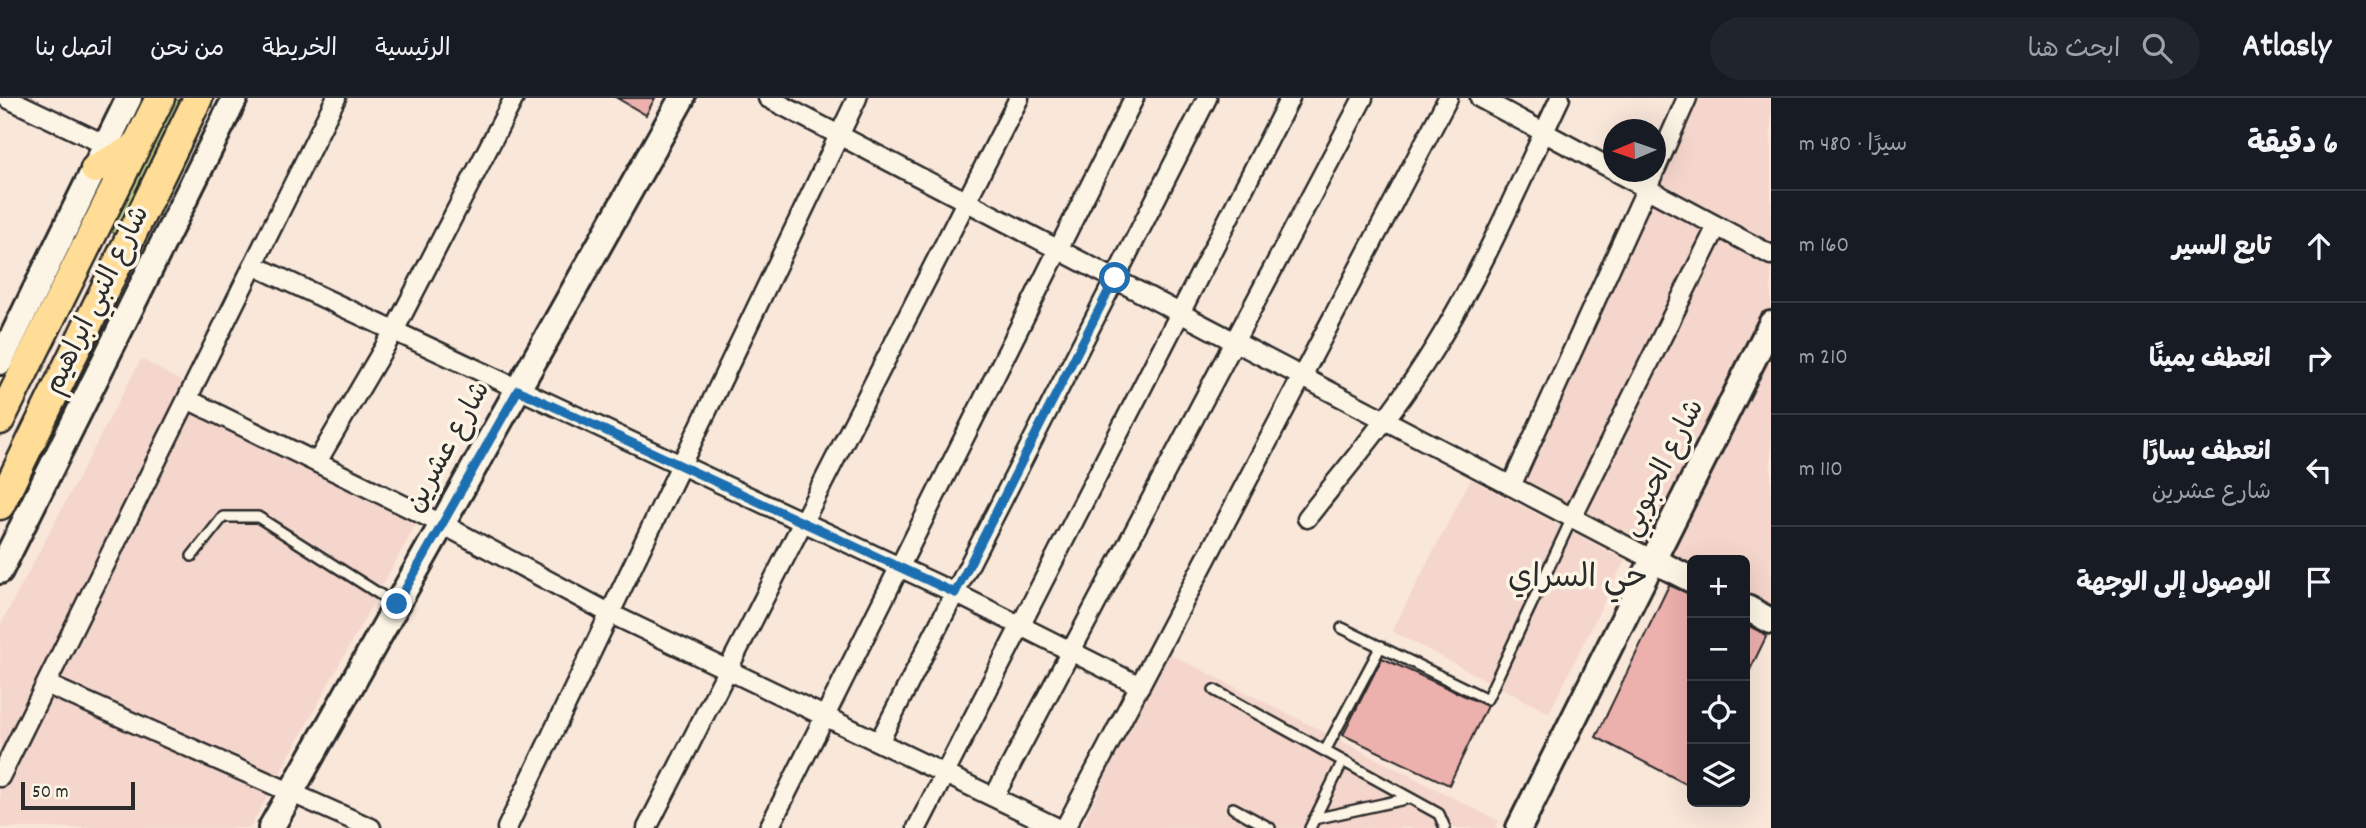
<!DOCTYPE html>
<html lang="ar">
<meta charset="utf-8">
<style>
:root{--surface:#171b24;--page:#20242c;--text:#f1f3f6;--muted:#9ea1a6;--line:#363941}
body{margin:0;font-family:Dekko,"Playpen Sans Arabic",sans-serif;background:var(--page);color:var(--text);direction:rtl}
.controls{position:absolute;right:21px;bottom:21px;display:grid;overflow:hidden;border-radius:10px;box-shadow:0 7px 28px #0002}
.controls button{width:63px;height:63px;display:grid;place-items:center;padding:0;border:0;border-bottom:2px solid var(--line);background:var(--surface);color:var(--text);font:35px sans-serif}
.compass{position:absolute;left:1603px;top:21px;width:63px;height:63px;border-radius:50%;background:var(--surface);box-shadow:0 7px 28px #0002;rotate:268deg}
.scale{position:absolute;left:21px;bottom:18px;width:114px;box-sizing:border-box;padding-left:7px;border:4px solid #2b2b2b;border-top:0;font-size:19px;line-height:24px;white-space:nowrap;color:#2b2b2b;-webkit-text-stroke:5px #fcf5e5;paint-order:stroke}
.stop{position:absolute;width:21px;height:21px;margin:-16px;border:5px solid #1f6fb2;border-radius:50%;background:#fff}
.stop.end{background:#1f6fb2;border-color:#fff;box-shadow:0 2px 7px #0008}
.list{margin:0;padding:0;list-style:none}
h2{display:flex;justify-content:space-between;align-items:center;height:91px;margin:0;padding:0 28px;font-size:30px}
h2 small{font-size:23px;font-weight:400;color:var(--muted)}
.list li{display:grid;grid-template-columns:46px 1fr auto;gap:21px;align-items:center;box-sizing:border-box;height:112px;padding:0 28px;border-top:2px solid var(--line)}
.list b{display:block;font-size:26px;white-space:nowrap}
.list p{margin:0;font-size:23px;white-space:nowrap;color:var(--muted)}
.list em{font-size:23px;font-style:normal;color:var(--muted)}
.icon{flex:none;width:38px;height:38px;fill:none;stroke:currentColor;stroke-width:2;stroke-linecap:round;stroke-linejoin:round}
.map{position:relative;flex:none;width:1771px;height:730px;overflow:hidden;direction:ltr}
header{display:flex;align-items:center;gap:42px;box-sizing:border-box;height:98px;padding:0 35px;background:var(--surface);border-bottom:2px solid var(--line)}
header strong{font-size:33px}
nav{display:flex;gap:38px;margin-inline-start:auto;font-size:24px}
.search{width:490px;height:63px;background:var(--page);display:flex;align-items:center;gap:18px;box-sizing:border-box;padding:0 24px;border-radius:38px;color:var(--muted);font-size:26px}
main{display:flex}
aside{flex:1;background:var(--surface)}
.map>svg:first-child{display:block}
.built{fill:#f5d6cc}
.green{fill:#c5d68a;stroke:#78805a;stroke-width:2}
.building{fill:#ecb0ad;stroke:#2b2b2b;stroke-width:2}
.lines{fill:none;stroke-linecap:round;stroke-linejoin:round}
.lane-casing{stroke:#2b2b2b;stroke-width:14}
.street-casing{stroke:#2b2b2b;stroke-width:23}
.secondary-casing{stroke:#2b2b2b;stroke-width:30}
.primary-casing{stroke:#2b2b2b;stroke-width:33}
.lane{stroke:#fcf5e5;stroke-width:9}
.street{stroke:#fcf5e5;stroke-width:18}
.secondary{stroke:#fcf5e5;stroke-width:24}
.primary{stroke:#ffdd96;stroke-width:28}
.route{stroke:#1f6fb2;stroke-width:9}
.labels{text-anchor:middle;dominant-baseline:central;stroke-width:7;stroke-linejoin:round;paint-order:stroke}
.street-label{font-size:28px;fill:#2b2b2b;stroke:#fcf5e5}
.quarter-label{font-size:32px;fill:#2b2b2b;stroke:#fcf5e5}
</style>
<header>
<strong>Atlasly</strong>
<div class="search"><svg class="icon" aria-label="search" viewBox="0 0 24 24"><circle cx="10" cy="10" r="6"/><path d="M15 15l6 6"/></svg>ابحث هنا</div>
<nav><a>الرئيسية</a><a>الخريطة</a><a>من نحن</a><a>اتصل بنا</a></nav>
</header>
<main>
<aside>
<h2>6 دقيقة<small>سيرًا · 480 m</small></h2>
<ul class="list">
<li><svg class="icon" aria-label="ahead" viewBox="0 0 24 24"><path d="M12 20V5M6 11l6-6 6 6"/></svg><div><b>تابع السير</b></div><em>160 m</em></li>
<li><svg class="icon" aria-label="right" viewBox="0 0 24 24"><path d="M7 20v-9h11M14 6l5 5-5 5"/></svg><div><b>انعطف يمينًا</b></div><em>210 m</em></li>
<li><svg class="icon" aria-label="left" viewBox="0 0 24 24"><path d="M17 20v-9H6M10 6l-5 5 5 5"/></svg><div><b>انعطف يسارًا</b><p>شارع عشرين</p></div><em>110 m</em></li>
<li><svg class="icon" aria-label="arrive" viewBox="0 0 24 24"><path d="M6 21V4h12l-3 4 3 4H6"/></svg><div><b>الوصول إلى الوجهة</b></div></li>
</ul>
</aside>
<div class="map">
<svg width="1771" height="730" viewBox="0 0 1771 730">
<rect width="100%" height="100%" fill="#f9e7da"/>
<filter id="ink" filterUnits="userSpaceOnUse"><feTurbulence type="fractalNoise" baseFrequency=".0143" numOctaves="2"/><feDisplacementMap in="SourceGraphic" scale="14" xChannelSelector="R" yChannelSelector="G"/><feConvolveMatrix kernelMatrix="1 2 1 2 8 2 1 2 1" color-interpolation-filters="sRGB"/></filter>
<g filter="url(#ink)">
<path class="built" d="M1676 0H1771V524L1745 509V462H1692V479L1514 380 1656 74V49Z
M141 261 421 417 250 730H0V528Z
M1471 381 1625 462 1549 615 1392 533Z
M1166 554 1499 723 1495 730H1081Z"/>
<path class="green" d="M174 0 184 6 117 137 106 131Z"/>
<path class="building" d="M617 0H655L646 17Z
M1669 487 1692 497V689L1596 639Z
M1745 526 1767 537 1745 582Z
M1382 560 1487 608 1449 687 1343 637Z"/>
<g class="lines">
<g class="lane-casing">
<path id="lane" d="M192 458 223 419H258L395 506
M1342 530 1487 601 1572 420
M1214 592 1439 716 1445 730
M1325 653 1381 548
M1233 710 1270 730
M1314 721 1410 700
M1310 730 1343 663"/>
</g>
<g class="street-casing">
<path id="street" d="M7 0 106 47
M768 0 1653 462
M1480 0 1614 72
M1656 70 1687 0
M1616 74 1771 157
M253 167 955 495 1140 588
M187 301 442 426 609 515 1058 730
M317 364 394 233 514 0
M1511 388 1654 74
M1307 420C1351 364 1398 310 1435 249 1484 170 1520 84 1560 0
M1572 420 1717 128
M46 586 371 730
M879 644 1207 0
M0 679 336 0
M994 699 1363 0
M507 730 857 0
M647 730 1019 0
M769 730 1134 0
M917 730 1290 0
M1065 730 1448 0"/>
</g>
<g class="secondary-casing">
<path id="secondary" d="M0 264 129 0
M1653 462 1692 482
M0 473 235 0
M1745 509 1771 523
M271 730 682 0
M1519 730 1771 226"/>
</g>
<g class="primary-casing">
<path id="primary" d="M95 71 135 50
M0 322 160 0
M0 407 198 0"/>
</g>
<use href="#lane" class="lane"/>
<use href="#street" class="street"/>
<use href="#secondary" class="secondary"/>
<use href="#primary" class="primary"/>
</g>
</g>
<g class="lines" filter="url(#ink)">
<path class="route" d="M397 506 518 292 955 495 1115 180"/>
</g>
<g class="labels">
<g class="street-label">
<text transform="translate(99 203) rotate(-64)">شارع النبي ابراهيم</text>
<text transform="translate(450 350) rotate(-61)">شارع عشرين</text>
<text transform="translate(1665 371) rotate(-63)">شارع الحبوبي</text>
</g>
<g class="quarter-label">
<text x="1578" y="482">حي السراي</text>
</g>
</g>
</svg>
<div class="controls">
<button>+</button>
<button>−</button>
<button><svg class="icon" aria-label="locate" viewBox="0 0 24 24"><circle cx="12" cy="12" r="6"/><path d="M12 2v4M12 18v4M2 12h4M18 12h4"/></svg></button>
<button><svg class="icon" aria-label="layers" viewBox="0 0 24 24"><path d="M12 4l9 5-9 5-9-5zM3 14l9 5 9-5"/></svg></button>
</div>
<svg class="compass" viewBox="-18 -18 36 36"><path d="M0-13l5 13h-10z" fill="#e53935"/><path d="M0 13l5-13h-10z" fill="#9ea1a6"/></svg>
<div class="scale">50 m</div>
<div class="stop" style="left:1115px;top:180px"></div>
<div class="stop end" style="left:397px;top:506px"></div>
</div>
</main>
